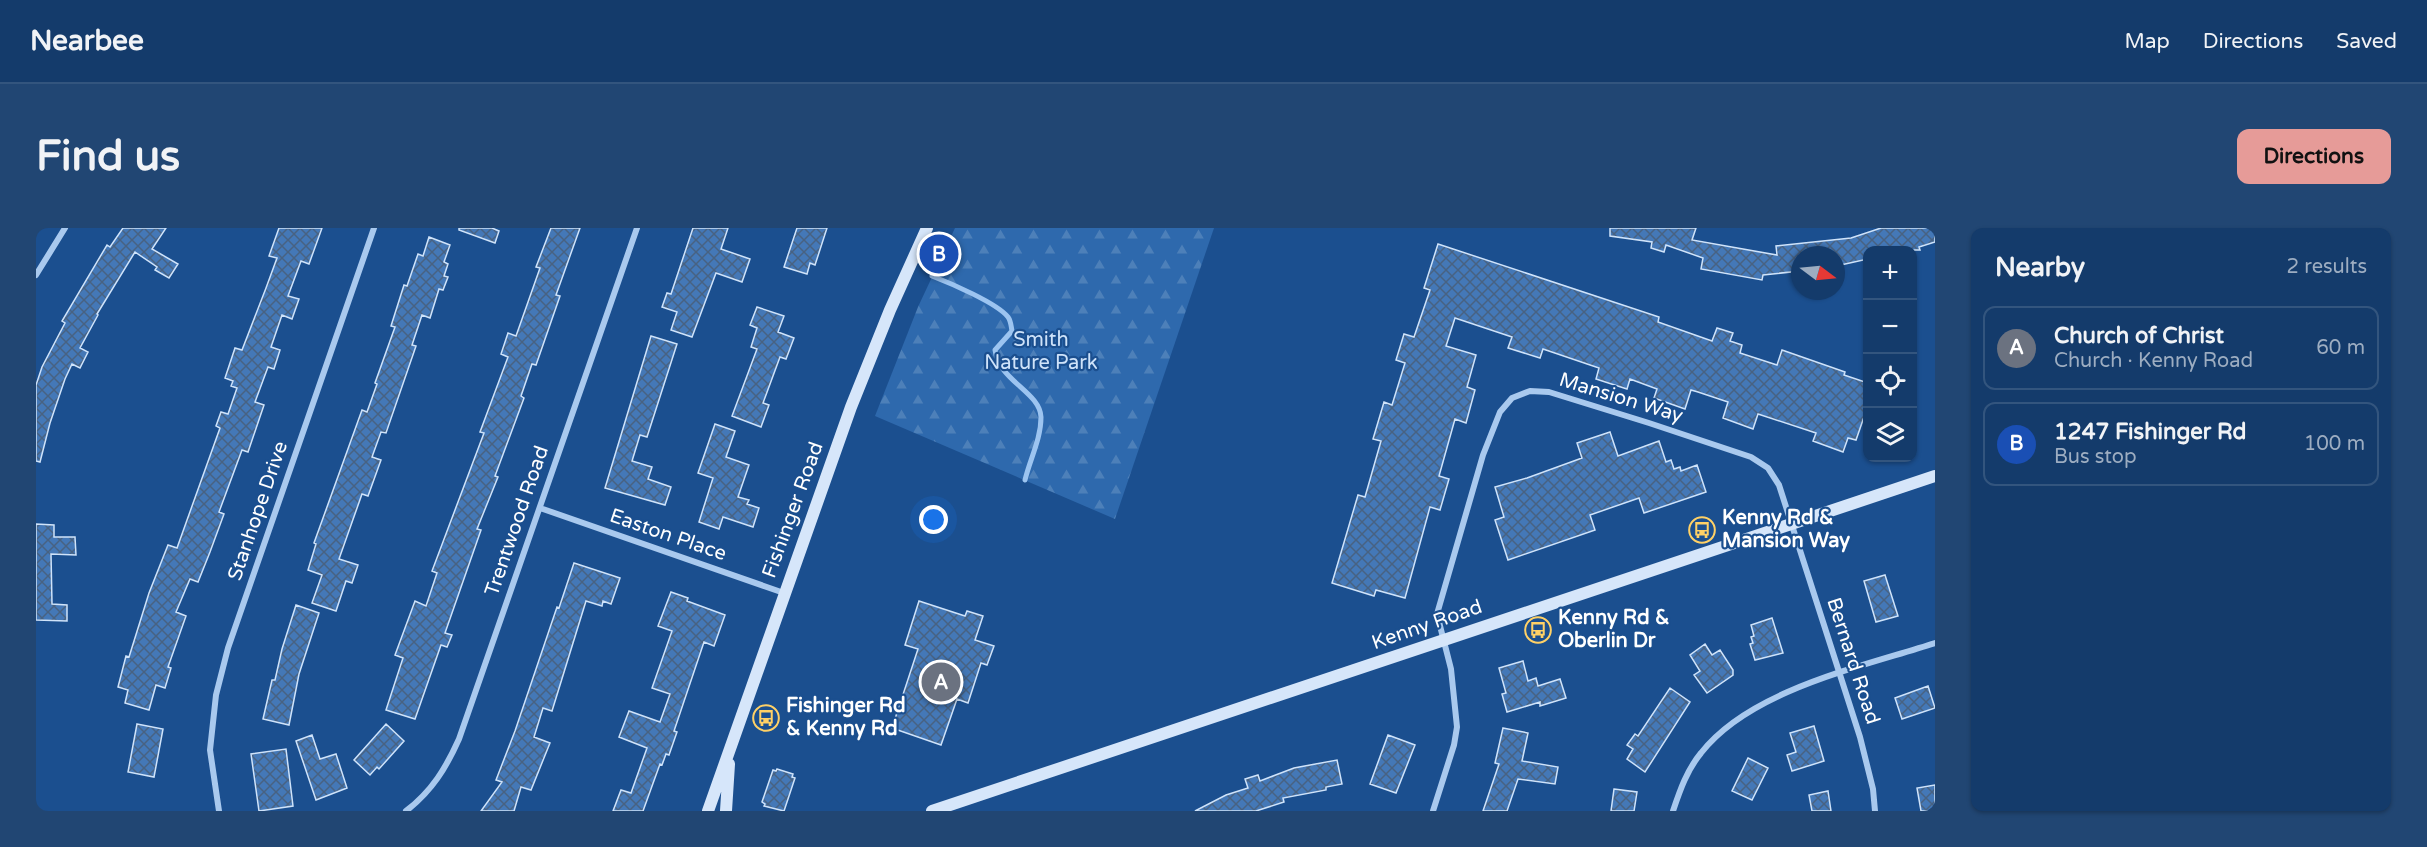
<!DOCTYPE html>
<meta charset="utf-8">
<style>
:root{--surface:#143b6b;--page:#214673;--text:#f1f3f6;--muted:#9dadc1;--line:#33557e;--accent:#e69b98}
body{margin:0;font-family:"Varela Round",sans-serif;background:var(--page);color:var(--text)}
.controls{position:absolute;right:18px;top:18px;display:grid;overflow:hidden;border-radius:12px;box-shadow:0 2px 4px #0004}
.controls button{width:54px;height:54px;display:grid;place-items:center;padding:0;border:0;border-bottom:2px solid var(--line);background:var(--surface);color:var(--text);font:30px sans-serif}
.compass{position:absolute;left:1755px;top:18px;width:54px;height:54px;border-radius:50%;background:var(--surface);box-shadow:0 2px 4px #0004;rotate:106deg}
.you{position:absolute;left:898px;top:292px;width:21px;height:21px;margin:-15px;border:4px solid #fff;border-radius:50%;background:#1a73e8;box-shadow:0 0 0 9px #1a73e833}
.badge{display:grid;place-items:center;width:39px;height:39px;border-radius:50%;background:var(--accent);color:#fff;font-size:20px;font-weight:700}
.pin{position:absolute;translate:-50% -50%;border:3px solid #fff;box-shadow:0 2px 6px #0006}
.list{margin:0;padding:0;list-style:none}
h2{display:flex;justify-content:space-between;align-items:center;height:78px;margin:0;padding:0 24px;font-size:26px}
h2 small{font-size:20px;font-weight:400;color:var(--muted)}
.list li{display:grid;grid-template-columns:39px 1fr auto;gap:18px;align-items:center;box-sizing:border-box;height:84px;margin:0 12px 12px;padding:0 12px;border:2px solid var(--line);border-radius:12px}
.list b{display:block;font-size:22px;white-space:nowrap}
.list p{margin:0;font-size:20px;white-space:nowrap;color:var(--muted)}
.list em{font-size:20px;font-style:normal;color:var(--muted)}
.icon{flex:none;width:33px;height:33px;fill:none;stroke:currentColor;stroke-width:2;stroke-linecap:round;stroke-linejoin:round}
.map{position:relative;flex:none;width:1899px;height:583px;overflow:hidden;border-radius:12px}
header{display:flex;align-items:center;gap:36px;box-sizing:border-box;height:84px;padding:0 30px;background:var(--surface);border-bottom:2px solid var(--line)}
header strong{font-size:28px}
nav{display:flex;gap:33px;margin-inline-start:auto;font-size:21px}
.intro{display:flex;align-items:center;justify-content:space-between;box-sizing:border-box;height:144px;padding:0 36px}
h1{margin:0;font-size:42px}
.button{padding:15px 27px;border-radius:12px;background:var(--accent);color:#111;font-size:21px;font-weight:700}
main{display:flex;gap:36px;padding:0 36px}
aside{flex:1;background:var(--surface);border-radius:12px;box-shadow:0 2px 4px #0004}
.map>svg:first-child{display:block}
.forest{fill:url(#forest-firs)}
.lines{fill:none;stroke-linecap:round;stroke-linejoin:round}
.stream{stroke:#9cc4f0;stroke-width:5}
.building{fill:url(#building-cross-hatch);stroke:#cfe3fa;stroke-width:1.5}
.street{stroke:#a9c9ee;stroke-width:6}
.secondary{stroke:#d6e6fa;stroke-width:12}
.labels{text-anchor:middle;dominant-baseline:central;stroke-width:4.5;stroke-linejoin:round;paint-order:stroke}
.park-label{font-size:20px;fill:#cfe3fa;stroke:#1b4f8f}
.street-label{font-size:20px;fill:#fff;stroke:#1b4f8f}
.poi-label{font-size:20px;font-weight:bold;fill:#fff;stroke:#1b4f8f;text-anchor:start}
</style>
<header>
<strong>Nearbee</strong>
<nav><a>Map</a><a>Directions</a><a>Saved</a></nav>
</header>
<div class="intro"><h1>Find us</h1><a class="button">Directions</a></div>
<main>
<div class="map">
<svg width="1899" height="583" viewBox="0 0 1899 583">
<defs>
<pattern id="forest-firs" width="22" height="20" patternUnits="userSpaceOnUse" patternTransform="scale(1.5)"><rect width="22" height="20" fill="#2e69ad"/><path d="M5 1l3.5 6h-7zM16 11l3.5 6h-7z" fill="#4d80b9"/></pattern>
<pattern id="building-cross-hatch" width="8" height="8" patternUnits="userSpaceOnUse" patternTransform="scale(1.5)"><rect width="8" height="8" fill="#4478b7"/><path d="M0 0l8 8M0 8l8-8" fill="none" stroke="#486282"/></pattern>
</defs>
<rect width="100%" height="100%" fill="#1b4f8f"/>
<path class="forest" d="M919 0H1178L1079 291 839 188 882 79Z"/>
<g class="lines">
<path class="stream" d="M896 48C914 55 961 75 972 89 975 93 975 98 976 103L959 122C963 153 1004 164 1005 189 1005 211 994 231 989 252"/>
</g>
<path class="building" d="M87 0H130L116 21 142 36 133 50 119 42 121 39 99 24 61 86 62 87 44 120 52 124 44 140 36 136 29 151 14 195 4 234 0 233V157L6 139 29 95 26 93 71 17 74 19Z
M243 0H286L273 36 265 33 252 68 263 71 256 91 246 87 235 119 244 122 238 141 232 139 219 174 228 177 212 224 206 222 183 284 188 286 174 324 162 354 154 351 140 384 150 388 132 439 135 440 129 460 120 457 113 482 89 475 92 462 82 459 90 428 93 429 113 365 132 317 141 320 184 200 180 198 185 184 192 186 201 160 195 158 197 153 189 150 199 120 206 122 230 60 241 30 233 28Z
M423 0H456L463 3 459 15 423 2Z
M515 0H544L520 67 524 68 500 137 496 136 485 168 488 170 459 248 462 249 441 301 445 302 409 405 416 407 411 419 405 417 379 491 350 482 367 430 359 427 379 373 390 378 401 345 396 343 448 205 444 204 472 129 465 126 472 105 480 108 504 40 500 39Z
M657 0H692L685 21 714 31 706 54 680 45 656 109 635 102 641 84 626 79 631 65 635 66Z
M761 0H791L779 37 774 35 771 46 748 39Z
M1574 0H1660L1656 12 1741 27 1740 18 1815 10 1845 0H1899V14L1883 19 1884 22H1832V31L1800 38V27H1764V43L1727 47 1726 52 1665 41 1667 30 1630 17 1628 24 1615 20 1616 14 1574 8Z
M393 9 414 17 408 34 412 36 408 48 412 49 407 62 403 61 394 90 386 87 376 117 380 118 350 205 345 204 336 229 345 232 332 268 326 266 303 331 322 337 316 355 310 353 300 383 276 375 286 347 272 342 280 316 278 315 326 182 331 184 341 156 339 155 359 99 355 98 368 57 371 58 382 26 387 28Z
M1402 16 1623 89 1622 94 1676 113 1681 100 1697 105 1694 113 1706 117 1704 125 1741 137 1746 122 1809 144 1808 147 1832 155V190L1828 189 1820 212 1812 210 1807 224 1777 213 1780 205 1722 186 1717 201 1687 190 1692 174 1662 164 1655 162 1649 181 1618 170 1621 161 1594 151 1591 161 1560 151 1563 140 1507 121 1504 130 1472 120 1476 109 1419 90 1410 118 1440 127 1431 159 1439 162 1430 195 1419 191 1403 248 1413 251 1404 282 1394 279 1369 370 1340 362 1338 368 1296 355 1322 267 1329 269 1345 213 1337 211 1348 174 1356 177 1369 135 1360 132 1368 106 1378 109 1394 62 1388 60Z
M721 79 748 88 742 104 758 110 750 131 744 129 727 175 733 177 725 199 696 188 721 121 715 119 721 100 714 97Z
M615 108 641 116 611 209 604 207 596 233 616 239 612 251 635 259 629 277 569 260Z
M679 196 699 203 690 229 713 237 702 269 713 272 711 276 723 280 717 299 687 289 683 301 663 294 677 250 662 245Z
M1574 204 1582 228 1623 213 1630 234 1635 232 1638 241 1644 239 1645 243 1661 237 1670 264 1608 285 1603 270 1554 287 1559 302 1472 332 1459 292 1468 289 1459 259 1491 250 1546 230 1541 215Z
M0 296 18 297V309H39L40 327 15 326 16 376 31 377V393L0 392Z
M538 335 584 350 575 376 567 373 566 378 550 373 516 483 507 480 498 509 514 515 495 562 485 559 478 583H445L466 554 460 552 479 503 521 379 523 380Z
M1849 347 1862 388 1840 394 1828 353Z
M635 364 652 370 651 373 689 387 678 418 668 414 638 503 641 504 633 527 630 526 626 537 624 536 607 583H577L585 562 595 565 611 520 583 509 593 483 624 494 634 466 616 460 636 403 622 398Z
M883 373 929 388 931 383 947 388 939 412 958 418 951 437 945 435 932 475 921 471 905 517 856 500 882 421 869 417Z
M260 377 283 385 263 446 253 497 227 491 236 452H239L246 421Z
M1736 390 1747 425 1719 432 1714 416 1717 415 1715 409 1718 408 1715 397Z
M1669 416 1676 427 1684 422 1697 442V447L1671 465 1658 447 1664 443 1654 427Z
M1487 433 1492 453 1500 450 1502 458 1524 451 1530 470 1504 478V474L1471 484 1466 466 1470 465 1463 440Z
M1892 458 1899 480 1866 491 1859 470Z
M1634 460 1654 474 1609 544 1591 531 1597 521 1591 517 1599 506 1602 508Z
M101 496 127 501 118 549 92 544Z
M350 496 368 513 343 541 341 539 334 547 318 532Z
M1778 498 1788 533 1756 543 1751 527 1760 524 1754 505Z
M1467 500 1492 505 1486 533 1522 539 1519 556 1482 551 1471 583H1447L1463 536 1459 535Z
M276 507 284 531 300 526 311 560 280 572 260 513Z
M1352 507 1379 517 1360 565 1334 556Z
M250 521 257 578 223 583 215 526Z
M1712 530 1732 540 1716 572 1696 563Z
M1301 532 1306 556 1290 559V562L1247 570 1248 574 1220 583H1159L1190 567 1212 560 1209 551 1222 547 1224 553 1258 540Z
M741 541 757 546 756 549 759 550 748 583 728 578 729 576 726 574 737 542 740 543Z
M1899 557V583H1885L1881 560Z
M1578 561 1601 564 1598 583H1575Z
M1792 563 1795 583H1776L1773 567Z"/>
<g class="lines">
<path class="street" d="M0 47 29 0
M504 280 748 365
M183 583 174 522 180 467 192 420 338 0
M370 583C396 563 410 540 423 511L601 0
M1397 583 1418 517 1421 499 1415 441 1401 386 1447 227 1464 184 1476 170 1494 163 1513 164 1613 195 1715 229 1732 240 1743 257 1824 509 1837 561 1839 583
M1637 583C1644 562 1651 542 1665 525 1714 462 1825 439 1899 415"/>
<path class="secondary" d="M672 583 815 179 854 82 891 0
M690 583 693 536
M896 583 1899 248"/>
</g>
<defs>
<g id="bus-ring" transform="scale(1.35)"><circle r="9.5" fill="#1b4f8f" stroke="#ffd166" stroke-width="1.5"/><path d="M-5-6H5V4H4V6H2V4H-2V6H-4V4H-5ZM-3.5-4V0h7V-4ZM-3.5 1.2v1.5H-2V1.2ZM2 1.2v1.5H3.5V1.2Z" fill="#ffd166"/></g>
</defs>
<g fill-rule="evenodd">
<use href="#bus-ring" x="1666" y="302"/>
<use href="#bus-ring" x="1502" y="402"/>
<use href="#bus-ring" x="730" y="490"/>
</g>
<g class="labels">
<g class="park-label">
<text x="1005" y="112">Smith<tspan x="1005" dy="23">Nature Park</tspan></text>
</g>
<g class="street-label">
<text transform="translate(1585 170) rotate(17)">Mansion Way</text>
<text transform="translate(757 282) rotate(-70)">Fishinger Road</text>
<text transform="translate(222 283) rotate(-71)">Stanhope Drive</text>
<text transform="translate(481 293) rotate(-71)">Trentwood Road</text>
<text transform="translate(632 307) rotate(19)">Easton Place</text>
<text transform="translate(1391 397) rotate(-19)">Kenny Road</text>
<text transform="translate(1817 433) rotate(72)">Bernard Road</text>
</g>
<g class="poi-label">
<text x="1686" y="290">Kenny Rd &amp;<tspan x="1686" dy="23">Mansion Way</tspan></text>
<text x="1522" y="390">Kenny Rd &amp;<tspan x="1522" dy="23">Oberlin Dr</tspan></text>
<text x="750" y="478">Fishinger Rd<tspan x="750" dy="23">&amp; Kenny Rd</tspan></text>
</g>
</g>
</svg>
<div class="controls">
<button>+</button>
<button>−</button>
<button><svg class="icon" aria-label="locate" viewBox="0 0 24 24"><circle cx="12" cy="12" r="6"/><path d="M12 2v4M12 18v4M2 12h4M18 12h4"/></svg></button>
<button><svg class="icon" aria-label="layers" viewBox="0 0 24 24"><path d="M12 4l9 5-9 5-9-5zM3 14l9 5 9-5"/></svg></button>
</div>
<svg class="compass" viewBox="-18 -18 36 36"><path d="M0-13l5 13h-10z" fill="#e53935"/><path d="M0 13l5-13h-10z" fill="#9dadc1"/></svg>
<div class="you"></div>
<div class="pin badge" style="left:905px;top:454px;background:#6b7280">A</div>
<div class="pin badge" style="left:903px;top:26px;background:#1a4fb4">B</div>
</div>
<aside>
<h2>Nearby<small>2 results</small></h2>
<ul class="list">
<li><span class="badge" style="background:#6b7280">A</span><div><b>Church of Christ</b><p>Church · Kenny Road</p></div><em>60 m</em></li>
<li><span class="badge" style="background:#1a4fb4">B</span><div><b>1247 Fishinger Rd</b><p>Bus stop</p></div><em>100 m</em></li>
</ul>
</aside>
</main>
